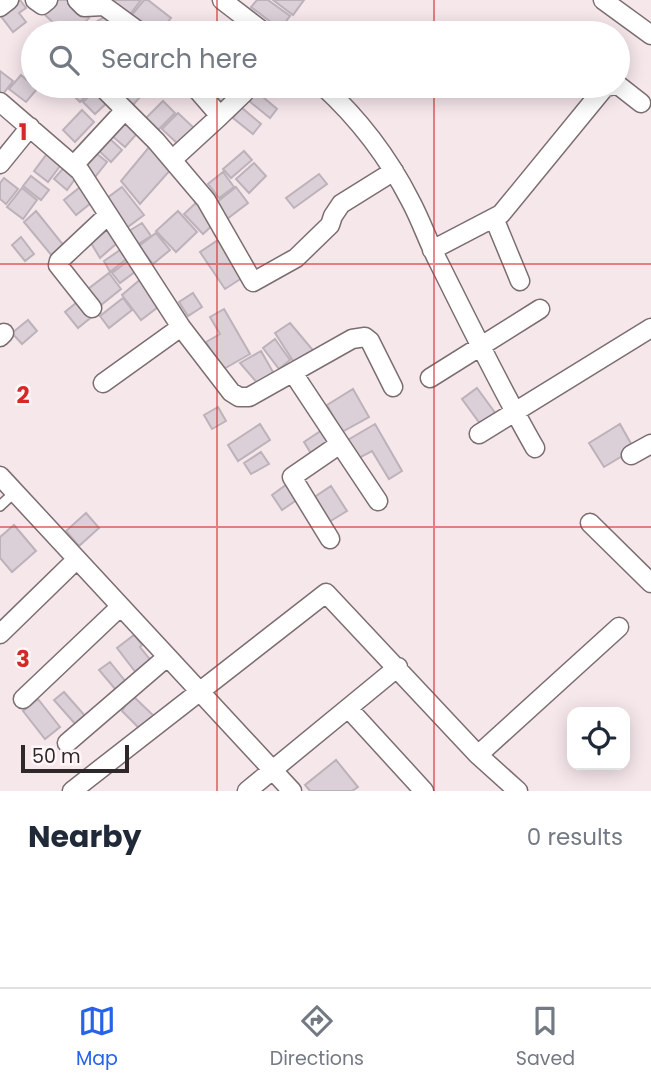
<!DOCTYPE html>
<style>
:root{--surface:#fff;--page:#f6f6f7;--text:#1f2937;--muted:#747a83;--line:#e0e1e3;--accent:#2563eb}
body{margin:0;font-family:Poppins,sans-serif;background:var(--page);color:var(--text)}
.controls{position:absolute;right:21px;bottom:21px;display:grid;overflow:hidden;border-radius:14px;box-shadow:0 4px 18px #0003}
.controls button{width:63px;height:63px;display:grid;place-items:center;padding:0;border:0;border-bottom:2px solid var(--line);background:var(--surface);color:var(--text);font:35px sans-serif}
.scale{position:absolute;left:21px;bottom:18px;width:108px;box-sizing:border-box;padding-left:7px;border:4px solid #2e282a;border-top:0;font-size:19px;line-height:24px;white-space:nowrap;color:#2e282a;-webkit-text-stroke:5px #fff6f8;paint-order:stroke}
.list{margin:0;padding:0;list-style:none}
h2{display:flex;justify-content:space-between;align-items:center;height:91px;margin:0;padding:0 28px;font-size:30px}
h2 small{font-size:23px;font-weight:400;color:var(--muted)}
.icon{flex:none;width:38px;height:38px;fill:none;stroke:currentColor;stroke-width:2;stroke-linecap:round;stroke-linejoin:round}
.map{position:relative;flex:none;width:651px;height:791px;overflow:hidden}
.search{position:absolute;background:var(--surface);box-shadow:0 4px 18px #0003;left:21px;right:21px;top:21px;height:77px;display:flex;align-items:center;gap:18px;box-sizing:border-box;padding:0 24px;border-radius:38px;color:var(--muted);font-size:26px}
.sheet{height:196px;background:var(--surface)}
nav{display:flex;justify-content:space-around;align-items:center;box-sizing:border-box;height:98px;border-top:2px solid var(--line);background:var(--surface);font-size:19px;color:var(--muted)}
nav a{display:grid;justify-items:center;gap:4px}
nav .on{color:var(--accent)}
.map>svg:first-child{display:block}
.building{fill:#dbcfd8;stroke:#bdb2ba;stroke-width:2}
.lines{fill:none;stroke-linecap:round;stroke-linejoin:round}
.lane-casing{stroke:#7b6e71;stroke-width:12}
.street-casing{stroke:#7b6e71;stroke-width:21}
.lane{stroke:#fff;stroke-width:9}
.street{stroke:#fff;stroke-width:18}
.grid{fill:none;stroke:#d62828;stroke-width:2;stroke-opacity:0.55}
.grid-label{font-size:23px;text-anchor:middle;font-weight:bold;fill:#d62828;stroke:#fff6f8;stroke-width:5;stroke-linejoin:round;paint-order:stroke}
</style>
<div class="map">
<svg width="651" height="791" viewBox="0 0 651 791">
<rect width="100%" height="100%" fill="#f6e7eb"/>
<path class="building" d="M20 0 26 8 19 13 26 22 13 32 0 15Z
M56 0H71L89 18 74 33H64L43 13Z
M111 0H141L128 17Z
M144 0H148L171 18 159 33H153L131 16Z
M257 0H268L290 16 280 29 251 7Z
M273 0H304L293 15Z
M106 16 112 26 120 21 128 33H101L94 23Z
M0 71 13 81 0 98Z
M21 75 37 89 26 102 9 89Z
M64 86H94L95 87 80 102Z
M117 86H150L132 106 113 90Z
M202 86H231L238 92 226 106Z
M98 87 111 99 95 114 83 102Z
M257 92 277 109 270 118 249 101Z
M163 101 175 113 157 131 145 119Z
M241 107 261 124 253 134 233 118Z
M82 110 94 122 75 142 63 130Z
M178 113 196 130 180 146 162 129Z
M127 118 141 129 125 147 112 136Z
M108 137 122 150 111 162 97 149Z
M150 146 172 168 140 204 121 181Z
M49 151 63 162 48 182 34 171Z
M244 151 252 160 231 178 223 169Z
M96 153 107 162 95 177 84 168Z
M254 163 266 176 249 193 236 179Z
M66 165 78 175 67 190 54 179Z
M223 172 234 187 219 198 208 184Z
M319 174 327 184 294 208 286 198Z
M31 176 49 190 41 200 23 186Z
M4 178 18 189 6 204 0 199V183Z
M84 184 96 199 76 215 64 200Z
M122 187 144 215 125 229 103 201Z
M236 187 248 203 227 219 216 203Z
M22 188 37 200 23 219 7 207Z
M199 200 217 221 203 234 184 214Z
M36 211 65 247 53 257 24 222Z
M178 211 197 232 176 252 156 231Z
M142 223 151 236 137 245 129 231Z
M107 230 117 243 100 258 91 243Z
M156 233 170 250 153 264 139 246Z
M21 237 34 254 25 261 12 245Z
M221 238 245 276 225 289 200 252Z
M120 250 129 257 110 272 104 261Z
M132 258 140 268 120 283 112 273Z
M109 273 121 289 101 305 88 289Z
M142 278 162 304 141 320 122 295Z
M193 293 202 307 188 316 179 302Z
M123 298 132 310 109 328 100 316Z
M81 299 94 315 78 328 65 312Z
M224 309 250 354 222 370 206 342 220 334 210 317Z
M28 320 37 331 22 344 12 333Z
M290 323 317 355 295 364 275 333Z
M275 339 290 360 279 369 263 348Z
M261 351 273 372 259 385 240 363Z
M477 388 496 414 481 425 462 399Z
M353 389 369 417 342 432 327 405Z
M218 407 226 421 212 429 204 415Z
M260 424 270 440 238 461 228 445Z
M375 424 402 471 389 479 372 451 357 459 346 441Z
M620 424 634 449 604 467 589 443Z
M325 428 333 442 312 455 304 442Z
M261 452 269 464 251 474 244 463Z
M290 482 301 497 282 510 272 495Z
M331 486 347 511 329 522 313 498Z
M86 513 99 528 79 546 66 531Z
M14 525 36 551 12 572 0 558V537Z
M134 635 142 645 140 647 152 662 137 674 117 648Z
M110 662 126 682 116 690 99 670Z
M64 692 86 717 77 726 54 700Z
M132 695 157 719 143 732 122 711Z
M38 699 60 727 45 739 23 711Z
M336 760 358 787 352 791H310L305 785Z"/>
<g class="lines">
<g class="lane-casing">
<path id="lane" d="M0 506 15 492"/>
</g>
<g class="street-casing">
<path id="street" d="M35 0 42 5 48 0
M77 0 84 7 104 6 141 33
M222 0 265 33
M603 0 651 35
M0 7 9 0
M618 85 641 103
M101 86 156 141 206 200 253 282 296 258 330 225 333 216 341 204 394 171
M194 86 220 116 244 93
M323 86C359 119 388 157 410 200 421 220 428 242 439 263 470 325 500 387 535 448
M0 102 80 171 181 327 231 392 239 397H249L352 339 365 337 370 341 393 387
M172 160 220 116
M0 164 30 127
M74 165 125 110
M494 218 520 281
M432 250 501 214 605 87 611 86
M92 308 58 265 59 261 108 215
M0 337 4 333
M293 373 340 444 292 477 330 539
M430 378 540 309
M103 383 181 327
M479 434 651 328
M340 444 378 501
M631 455 651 444
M0 476 292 791
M590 523 651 583
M0 634 77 559
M23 699 120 607
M348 708 424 791
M67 743 167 657
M478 755 619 627
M72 791 326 593 478 755 518 791
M247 791 398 667"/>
</g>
<use href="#lane" class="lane"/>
<use href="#street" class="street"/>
</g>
<path class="grid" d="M217 0V33M434 0V33M217 86V791M434 86V791M0 264H651M0 527H651"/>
<g class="grid-label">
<text x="23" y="140">1</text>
<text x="23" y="403">2</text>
<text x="23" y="667">3</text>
</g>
</svg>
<div class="controls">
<button><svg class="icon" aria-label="locate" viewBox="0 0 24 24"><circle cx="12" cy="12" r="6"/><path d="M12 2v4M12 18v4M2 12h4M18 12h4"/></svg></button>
</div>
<div class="scale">50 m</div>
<div class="search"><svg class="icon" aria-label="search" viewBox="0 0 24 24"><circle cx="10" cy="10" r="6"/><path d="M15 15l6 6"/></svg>Search here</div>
</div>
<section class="sheet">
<h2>Nearby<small>0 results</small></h2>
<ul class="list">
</ul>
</section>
<nav>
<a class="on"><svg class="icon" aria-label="map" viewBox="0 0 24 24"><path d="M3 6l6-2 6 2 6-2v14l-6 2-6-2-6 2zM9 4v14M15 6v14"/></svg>Map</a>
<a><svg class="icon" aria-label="directions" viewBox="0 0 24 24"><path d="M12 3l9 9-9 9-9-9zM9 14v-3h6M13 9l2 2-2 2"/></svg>Directions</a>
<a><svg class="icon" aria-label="saved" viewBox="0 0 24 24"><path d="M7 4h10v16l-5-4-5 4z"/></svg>Saved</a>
</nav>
